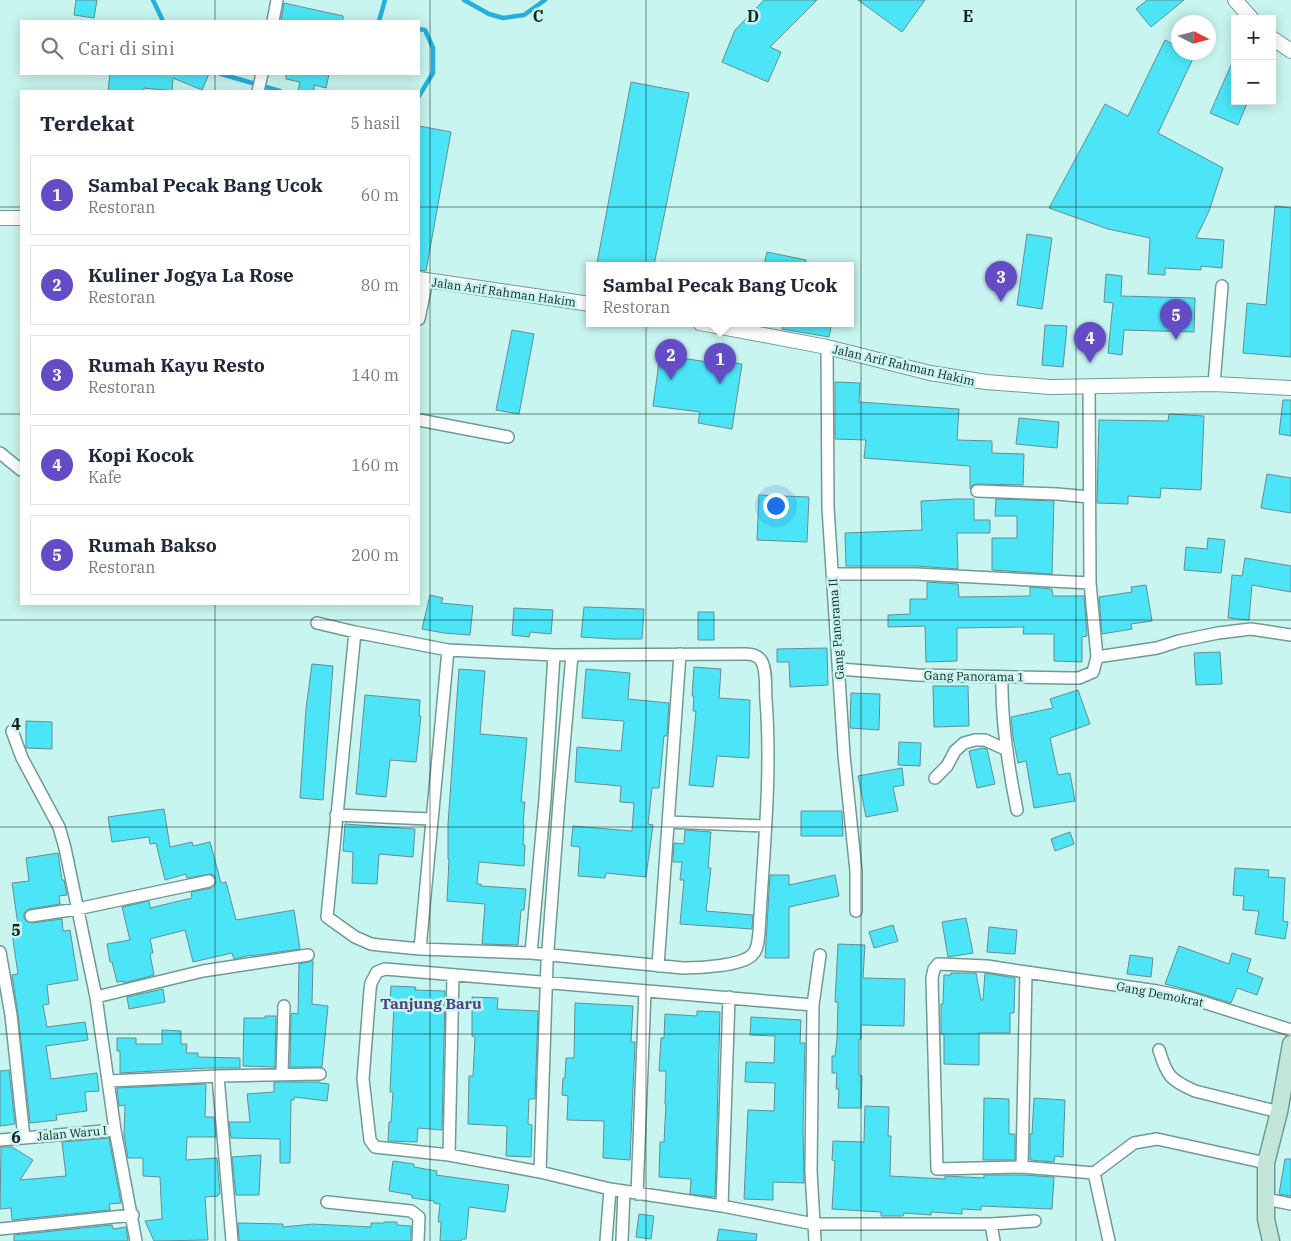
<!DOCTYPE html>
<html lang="id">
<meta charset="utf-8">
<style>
:root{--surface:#fff;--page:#f2f2f3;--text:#1f2937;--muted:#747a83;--line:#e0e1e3;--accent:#634cc5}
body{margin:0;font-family:"IBM Plex Serif",serif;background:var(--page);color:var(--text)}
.controls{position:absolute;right:15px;top:15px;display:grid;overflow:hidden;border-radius:0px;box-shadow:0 2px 12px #0003}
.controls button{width:45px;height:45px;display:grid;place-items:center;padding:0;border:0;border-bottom:1px solid var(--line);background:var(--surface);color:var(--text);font:25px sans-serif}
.compass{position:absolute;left:1171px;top:15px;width:45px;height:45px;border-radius:50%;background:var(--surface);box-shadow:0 2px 12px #0003;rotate:96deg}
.you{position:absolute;left:775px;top:505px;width:18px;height:18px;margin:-12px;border:4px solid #fff;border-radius:50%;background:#1a73e8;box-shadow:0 0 0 8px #1a73e833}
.badge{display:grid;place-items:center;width:32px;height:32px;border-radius:50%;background:var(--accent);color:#fff;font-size:16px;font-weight:700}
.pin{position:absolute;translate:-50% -41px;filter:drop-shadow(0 1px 2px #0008)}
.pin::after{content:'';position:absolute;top:26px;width:18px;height:15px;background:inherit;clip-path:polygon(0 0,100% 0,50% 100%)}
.popup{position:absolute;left:586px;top:262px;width:268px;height:65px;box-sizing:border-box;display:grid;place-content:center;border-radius:0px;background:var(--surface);filter:drop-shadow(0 1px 4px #0005);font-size:16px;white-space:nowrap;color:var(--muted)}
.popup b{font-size:19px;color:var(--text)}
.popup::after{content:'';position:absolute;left:50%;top:100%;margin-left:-10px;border:10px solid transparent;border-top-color:var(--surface)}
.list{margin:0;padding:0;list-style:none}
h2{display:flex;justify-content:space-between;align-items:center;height:65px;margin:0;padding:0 20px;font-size:21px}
h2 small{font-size:16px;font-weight:400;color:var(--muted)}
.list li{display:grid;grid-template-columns:32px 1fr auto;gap:15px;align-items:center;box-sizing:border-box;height:80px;margin:0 10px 10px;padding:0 10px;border:1px solid var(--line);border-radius:0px}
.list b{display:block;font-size:19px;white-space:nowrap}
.list p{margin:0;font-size:16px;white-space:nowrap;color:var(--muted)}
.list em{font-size:16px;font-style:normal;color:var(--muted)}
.icon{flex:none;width:28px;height:28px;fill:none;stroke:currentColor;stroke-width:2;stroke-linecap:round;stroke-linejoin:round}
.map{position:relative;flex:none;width:1291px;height:1241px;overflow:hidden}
.search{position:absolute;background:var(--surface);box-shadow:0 2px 12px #0003;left:20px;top:20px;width:400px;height:55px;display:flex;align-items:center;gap:12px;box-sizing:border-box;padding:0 18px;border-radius:0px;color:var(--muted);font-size:19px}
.panel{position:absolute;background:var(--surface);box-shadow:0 2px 12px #0003;left:20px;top:90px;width:400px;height:515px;border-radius:0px}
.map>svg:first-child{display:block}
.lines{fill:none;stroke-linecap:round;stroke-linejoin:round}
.stream{stroke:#26afdd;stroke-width:4.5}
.building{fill:#4be5f7;stroke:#648e93}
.minor-casing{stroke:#709a95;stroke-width:14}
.tertiary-casing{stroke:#709a95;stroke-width:16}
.secondary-casing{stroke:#709a95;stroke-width:19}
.minor{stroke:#fff;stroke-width:11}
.tertiary{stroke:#fff;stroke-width:14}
.secondary{stroke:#c2e7da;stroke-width:16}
.grid{fill:none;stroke:#142523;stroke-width:1;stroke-opacity:0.55}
.labels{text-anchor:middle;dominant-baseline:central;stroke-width:5;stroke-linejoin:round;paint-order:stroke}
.street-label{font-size:12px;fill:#142523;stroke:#c8f5ef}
.quarter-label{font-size:15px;font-weight:bold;fill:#4a4280;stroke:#c8f5ef}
.grid-label{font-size:16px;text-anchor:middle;font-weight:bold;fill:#142523;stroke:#c8f5ef;stroke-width:5;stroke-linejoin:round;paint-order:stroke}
</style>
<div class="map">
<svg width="1291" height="1241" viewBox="0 0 1291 1241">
<rect width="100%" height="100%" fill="#c8f5ef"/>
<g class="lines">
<path class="stream" d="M153 0 163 21
M464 0 489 14 503 18 524 15 545 0
M379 21 385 0
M419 29 425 30 433 48V73L419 96
M221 74 280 91"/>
</g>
<path class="building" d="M76 0H97L94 18 74 15Z
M764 0H817L770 47 781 52 768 82 722 62 735 30Z
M858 0H925L902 32Z
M1147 0H1184L1151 27 1136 9Z
M284 3 343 16V21H281Z
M1165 40 1178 47V52H1196L1158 133 1223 168 1209 211 1196 238 1224 240 1222 268 1201 266V270L1165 268V275L1148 274 1150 238 1108 229 1049 208 1105 104 1128 116Z
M1235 56V101H1248L1238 125 1210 113Z
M110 74H209L202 90 173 78 172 91 144 88V91H108Z
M286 74H329L326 88 314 85V91H298L300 82 286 79Z
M631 82 689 93 654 265H607L597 263Z
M419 126 451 132 426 271 419 270Z
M1275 206 1291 208V357L1243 353 1247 303 1266 305Z
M1027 234 1052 238 1042 309 1017 305Z
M767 252 806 260 805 265H764Z
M1106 274 1122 276 1121 296 1195 298 1194 332 1124 330 1122 355 1108 353 1113 303 1104 302Z
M783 323H832L829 337 782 329Z
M1045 325 1067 326 1063 367 1042 365Z
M512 330 534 334 519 414 496 410Z
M660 355 708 362 709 359 742 364 732 429 698 423 700 412 653 406Z
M835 382 860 383 859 402 959 409 957 440 992 441V453L1024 454 1023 485 977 484 973 485 970 489V466L864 458 866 440 835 439Z
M1283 400H1291V436L1279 434Z
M1169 414 1204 416 1201 490 1161 488 1160 498 1128 496V504L1097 503 1099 420 1168 421Z
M1019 418 1059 422 1057 448 1016 444Z
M1267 474 1291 478V513L1261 508Z
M759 495 809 497 807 542 757 540Z
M956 499H974V520H990V533H957L958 569 916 566H846L845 533 922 530 921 501Z
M996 499 1054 501 1052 574 992 570V538H1017V516H995Z
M1208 538 1225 540 1221 573 1184 570 1186 547 1207 549Z
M1245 558 1291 566V592L1252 585 1249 620 1228 618 1232 575 1242 576Z
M927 582 958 584 959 597 1030 596V587L1052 589 1053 596H1084L1087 636 1082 637V662L1054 661V634H1023L1024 627 957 628V661L926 662 925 626 888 627V615L910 614V599H927Z
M1146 585 1152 621 1131 624 1132 629 1102 634 1099 597 1132 592 1131 587Z
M430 595 443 598 441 603 473 606 470 635 444 633 422 629Z
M584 607 644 609 642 639H612L581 637Z
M514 608 553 610 551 634 530 632 529 637 512 635Z
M698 612H714V640H698Z
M827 648 828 685 790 687 789 662H777V649Z
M1220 652 1222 684 1196 685 1194 653Z
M312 664 333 666 323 800 300 798 306 709Z
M694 667 721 669 719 698 750 700 749 758 717 756 713 787 689 785 696 711H693L694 696H692Z
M459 669 485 671 480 734 527 738 521 802H525L523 824 524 825 523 845H525L524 866 479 862 477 884H481V886L526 889 524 910H521L518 945 482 944 485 904 447 901 449 859H448V824Z
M586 669 630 673 628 699 669 703 667 736H664L659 788H652L648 824 653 825 646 877 606 873 605 878 578 876 580 847 571 846 573 826 632 831 634 803 620 802 621 786 575 782 577 747 621 751 624 721 582 718Z
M933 686H968L969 726 934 727Z
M1078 690 1090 724 1050 738 1058 775 1070 773 1075 801 1034 808 1026 761 1018 763 1013 737 1011 717 1053 708 1050 699Z
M851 693 880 694 879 730 850 728Z
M365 695 420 700 419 716H421L416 762 390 760 386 797 356 794Z
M26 721 52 722V749L26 748Z
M899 742 921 743 920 766 898 765Z
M983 748 987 749 995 784 977 788 969 751Z
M902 768 904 785 893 787 898 811 866 817 858 776Z
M164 809 170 847 192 842 193 846 210 842 221 883 226 882 236 920 294 910 300 949 251 956V955L234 959 232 953 193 962 185 930 150 939 153 953 150 954 154 975 124 983V981L117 982 112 962H110L107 944 130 940 122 907 149 901 150 908 192 898 191 892 211 888 216 883 215 876 211 874 187 878 186 874 165 880 156 843 150 844 149 837 112 842 108 817Z
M801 811H842L843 836H801Z
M345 824 415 829 413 857 379 854 377 884 352 883 353 852 343 851Z
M685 830 711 832 708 868H711L706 911 753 915 752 929 680 924 684 880H680L682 862H673L674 843 684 844Z
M1070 832 1074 844 1055 851 1051 839Z
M58 853 62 880H64L67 895 59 896 60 904 29 909 24 913V917L26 921 32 923 62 919 63 931 70 930 78 980 47 985 49 1004 43 1005 47 1027 85 1022 88 1040 46 1046 51 1079 97 1073 99 1091 85 1092 87 1111 56 1115 57 1120 30 1123 18 1014 12 975 18 974 11 926 18 925 12 883 29 881 26 858Z
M1235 868 1269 870 1268 877 1285 878 1283 921 1288 922 1285 939 1255 934 1259 911 1243 910 1244 896 1233 895Z
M770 875H789V885L835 875 839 896 789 907V958H765Z
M966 918 973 953 948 957 942 922Z
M893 925 898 941 874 948 869 932Z
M989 927 1017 930 1015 954 987 952Z
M838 944 865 945 863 978 905 979 904 1026 861 1025V1039H859V1075L862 1076 861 1108H838L839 1089H836L837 1073H832V1056H835L837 1039 838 1002H835Z
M1179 946 1229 964 1232 953 1251 959 1247 972 1263 978 1257 995 1237 988 1231 1003 1192 991 1165 984Z
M1130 955 1153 958 1151 977 1127 974Z
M312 961H313L312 1004 328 1006 322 1067H290L291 1016 292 1013 298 1014 299 964Z
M951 973H976L981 1000H983L985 973 1015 978 1014 1013H1010V1033H979V1065L944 1064V1034H941V1004H943L944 975H951Z
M391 986 416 987 415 990 445 991 442 1130 418 1128 417 1142 388 1141 389 1122H391L393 1092H390L394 1003H390Z
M163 989 165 1002 129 1009 127 997Z
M472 997 498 998 497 1009 538 1011 535 1099H529L528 1124 532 1125 531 1157 506 1156 507 1126 468 1124 469 1076H473L475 1037 472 1036Z
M575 1003 633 1006 631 1042H635L630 1160 603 1158 604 1121 567 1120 568 1096 562 1095 563 1078H565L566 1058H574Z
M697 1011 720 1012 715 1197 690 1194 691 1179 659 1177 660 1142H664L666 1104H665L666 1071H659L661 1038H664L665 1014 697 1016Z
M265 1016H276L275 1067 243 1066 244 1018H265Z
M751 1017 801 1020 800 1043H805L803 1127 804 1183 773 1182V1200L744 1199 748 1110 774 1111 775 1083 745 1082 746 1062 774 1063 775 1036 750 1035Z
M162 1030 181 1031V1044H187L186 1053H198V1057L240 1058V1068H207L120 1073V1051H117V1038H136V1044H162Z
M9 1070 15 1124 0 1126V1071Z
M274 1082H320V1083L329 1084 327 1101 294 1097V1100H291L290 1163H280V1139L231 1138 229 1122H250L247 1094 274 1092Z
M206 1084 205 1117H214L216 1137H187L186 1160 217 1158 220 1194H218V1196L205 1197 208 1240 154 1241 145 1221 162 1219 160 1177 143 1176V1158H128L124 1135 125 1105 119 1106 117 1088Z
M984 1098 1009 1099V1134H1015V1160H983Z
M1034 1098 1065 1100 1063 1157 1055 1156 1054 1162 1030 1160V1134H1032Z
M865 1106 889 1107 888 1136H891L890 1176 945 1179V1176L984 1178V1175H1022L1054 1177 1052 1209 981 1206V1210L962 1209V1214L931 1212V1215L904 1213 903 1216H881V1212L832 1209 835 1161 832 1160 833 1141 864 1142Z
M109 1138 121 1203 109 1204 110 1210 12 1220 11 1208 0 1209 1 1147H12L33 1160 20 1180 66 1176 62 1142Z
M261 1155 259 1195H236L232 1157Z
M1285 1159H1291V1196L1279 1194Z
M393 1161 414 1164V1167L437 1171 436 1175 509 1185 505 1212 469 1207 466 1239H462L461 1241H440L441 1222H438L440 1204 434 1203V1201L412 1198V1195L389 1191Z
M639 1214 654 1216 651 1239 636 1237Z
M384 1222H397V1225L411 1226V1241H239L238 1223 283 1224V1227L313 1224 371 1227V1223H384Z
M112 1225 113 1229 126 1227 128 1241H14V1235Z
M719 1229 757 1234 756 1241H717Z"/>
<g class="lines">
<g class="minor-casing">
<path id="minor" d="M273 21 277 0
M258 91 262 74
M419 319 427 280
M827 347 828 508 844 755 856 871V911
M1214 384 1222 286
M419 420 508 437
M0 453 21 470
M977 491 1057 494 1089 497
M832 574H916L1090 583
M317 623 355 632 448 650 554 655 746 654C752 654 759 656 762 662 767 672 765 688 766 700 772 777 763 856 759 933 758 940 758 950 752 955 741 966 699 968 683 968L531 953 420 949 379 945 371 944 355 937 327 917 355 632
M1097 657 1157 648 1179 641 1218 633 1251 629 1291 635
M839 669 917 675 1069 678H1079L1093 672 1097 657 1090 583 1089 387
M1002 677C1001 722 1008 766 1017 810
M12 731 22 758 59 827 65 848 96 997 115 1130 136 1241
M935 778 947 766 955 751 964 743 975 740H985L1007 750
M336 815 431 819
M668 822 765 826
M31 916 77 909 209 881
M420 949 448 650
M0 952 11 1015 24 1138
M531 953 545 799 554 655
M658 966 680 654
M1026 972 1157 991 1190 998 1291 1030
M96 997 203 971 308 955
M813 1005 385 969 377 972 371 983 370 990 363 1079 370 1140 375 1147 449 1155 540 1172 610 1189 722 1206 814 1224H991L1035 1221
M1159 1050C1167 1076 1170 1080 1195 1091L1279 1112
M282 1074 284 1006
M218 1076 232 1241
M109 1081 218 1076 320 1074
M0 1140 115 1130
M449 1155 453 975
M1022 1167 1026 972 987 966 938 964 934 969 932 978 937 1169 1022 1167 1094 1173 1134 1143 1157 1139 1266 1163
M540 1172 547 963 559 803 572 655
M1094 1173 1109 1241
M637 1194 645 991
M1266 1199 1291 1204
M327 1202 411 1211 419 1217 418 1241
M722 1206 729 997
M991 1224 994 1241
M0 1229 133 1215
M606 1241 610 1189
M622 1241 624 1191
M815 1241 811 1171 813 1005 820 955"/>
</g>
<g class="tertiary-casing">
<path id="tertiary" d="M1235 0 1252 19
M1272 38 1291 51
M0 218H21
M419 279 590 304
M700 323 827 347 930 373 986 382 1050 387 1214 384 1291 388"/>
</g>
<g class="secondary-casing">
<path id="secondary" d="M1271 1241 1266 1219V1163L1279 1112 1291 1044"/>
</g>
<use href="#minor" class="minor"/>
<use href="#tertiary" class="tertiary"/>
<use href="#secondary" class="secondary"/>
</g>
<path class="grid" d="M215 0V21M430 0V1241M646 0V1241M861 0V1241M1076 0V1241M215 74V91M0 207H21M419 207H1291M0 414H21M419 414H1291M215 604V1241M0 620H1291M0 827H1291M0 1034H1291"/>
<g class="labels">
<g class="street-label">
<text transform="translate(504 292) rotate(8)">Jalan Arif Rahman Hakim</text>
<text transform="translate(904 365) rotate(13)">Jalan Arif Rahman Hakim</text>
<text transform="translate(836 629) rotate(-94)">Gang Panorama II</text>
<text transform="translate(974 676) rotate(1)">Gang Panorama 1</text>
<text transform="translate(1160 994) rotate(11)">Gang Demokrat</text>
<text transform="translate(72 1133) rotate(-5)">Jalan Waru I</text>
</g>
<g class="quarter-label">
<text x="431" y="1003">Tanjung Baru</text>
</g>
</g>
<g class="grid-label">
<text x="538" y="22">C</text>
<text x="753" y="22">D</text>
<text x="968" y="22">E</text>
<text x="16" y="730">4</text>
<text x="16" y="936">5</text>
<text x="16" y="1143">6</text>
</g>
</svg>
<div class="controls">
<button>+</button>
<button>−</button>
</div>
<svg class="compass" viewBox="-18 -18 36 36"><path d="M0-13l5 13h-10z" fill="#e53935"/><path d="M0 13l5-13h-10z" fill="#747a83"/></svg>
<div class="you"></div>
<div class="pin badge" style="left:720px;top:384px">1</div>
<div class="popup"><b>Sambal Pecak Bang Ucok</b>Restoran</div>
<div class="pin badge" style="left:671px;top:380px">2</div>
<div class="pin badge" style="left:1001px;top:302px">3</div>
<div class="pin badge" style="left:1090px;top:363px">4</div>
<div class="pin badge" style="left:1176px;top:340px">5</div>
<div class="search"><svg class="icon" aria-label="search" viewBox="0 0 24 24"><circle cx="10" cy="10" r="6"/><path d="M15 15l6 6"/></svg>Cari di sini</div>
<section class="panel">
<h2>Terdekat<small>5 hasil</small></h2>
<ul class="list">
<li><span class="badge">1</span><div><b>Sambal Pecak Bang Ucok</b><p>Restoran</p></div><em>60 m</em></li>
<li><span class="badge">2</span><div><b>Kuliner Jogya La Rose</b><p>Restoran</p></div><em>80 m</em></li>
<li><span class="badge">3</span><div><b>Rumah Kayu Resto</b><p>Restoran</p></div><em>140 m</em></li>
<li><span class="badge">4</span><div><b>Kopi Kocok</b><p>Kafe</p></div><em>160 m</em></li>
<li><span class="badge">5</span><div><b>Rumah Bakso</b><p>Restoran</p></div><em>200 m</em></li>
</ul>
</section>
</div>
